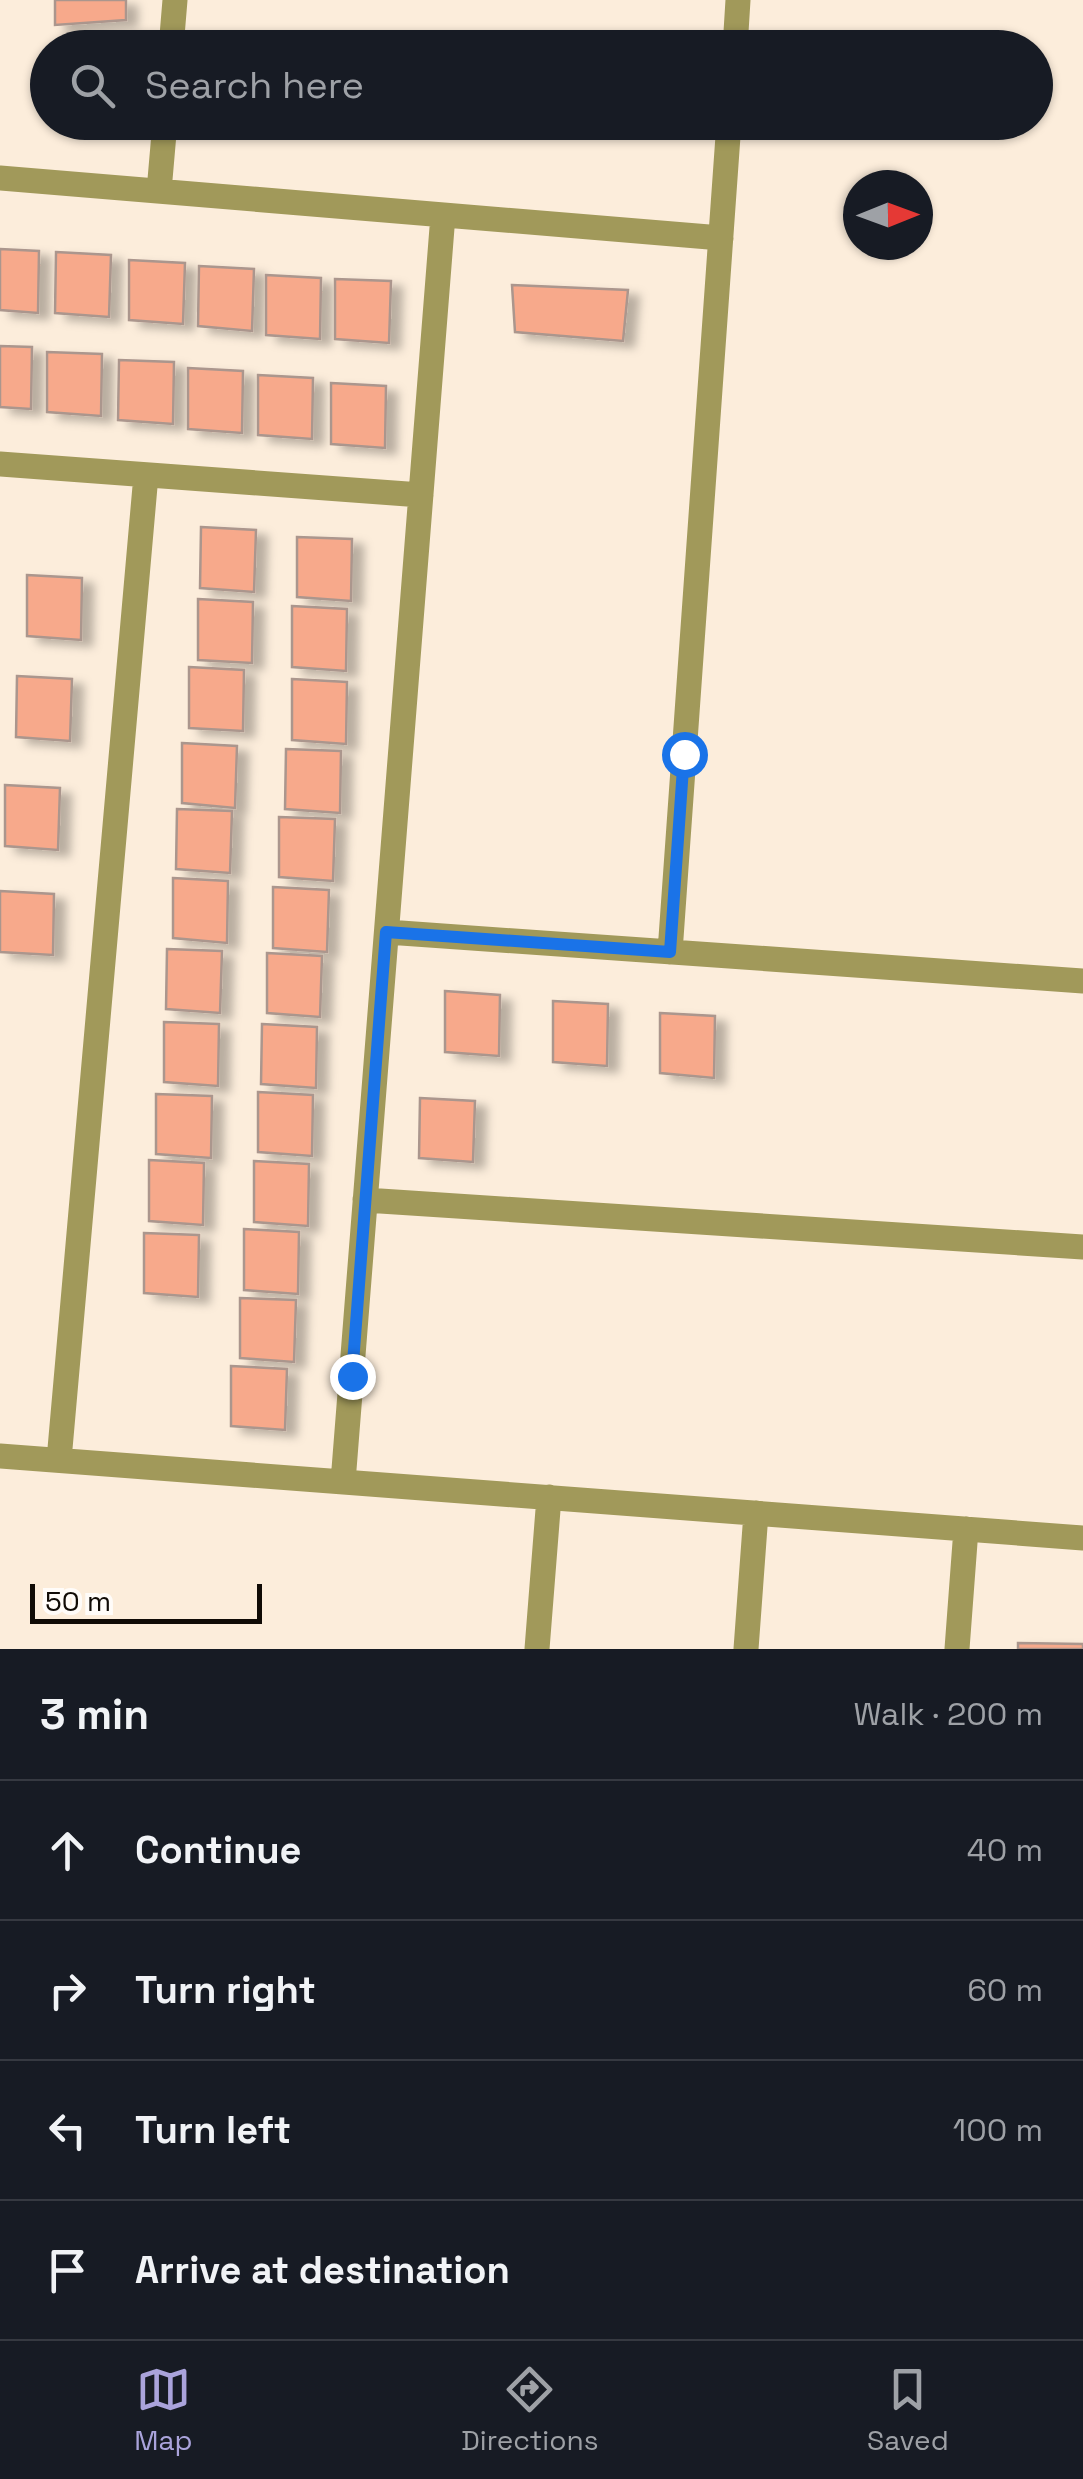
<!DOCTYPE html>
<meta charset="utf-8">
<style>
:root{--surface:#171b24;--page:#20242c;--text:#f1f3f6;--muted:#9ea1a6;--line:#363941;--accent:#aaa3db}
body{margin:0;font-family:"Space Grotesk",sans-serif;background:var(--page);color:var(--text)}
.compass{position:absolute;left:843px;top:170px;width:90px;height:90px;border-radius:50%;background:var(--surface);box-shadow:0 2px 8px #0004;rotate:89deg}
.scale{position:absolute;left:30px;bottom:25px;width:232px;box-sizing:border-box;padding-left:10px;border:5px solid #100b06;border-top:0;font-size:28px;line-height:35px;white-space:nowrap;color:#100b06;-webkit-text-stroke:8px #fffcf9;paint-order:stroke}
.stop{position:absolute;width:30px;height:30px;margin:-22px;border:8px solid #1a73e8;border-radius:50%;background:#fff}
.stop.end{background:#1a73e8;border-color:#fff;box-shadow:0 2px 10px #0008}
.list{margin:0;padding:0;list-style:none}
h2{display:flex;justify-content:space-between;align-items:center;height:130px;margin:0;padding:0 40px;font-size:42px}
h2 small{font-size:32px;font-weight:400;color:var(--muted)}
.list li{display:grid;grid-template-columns:65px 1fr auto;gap:30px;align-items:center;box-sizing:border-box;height:140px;padding:0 40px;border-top:2px solid var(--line)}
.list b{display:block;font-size:38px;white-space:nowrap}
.list em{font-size:32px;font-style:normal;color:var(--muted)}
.icon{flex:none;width:55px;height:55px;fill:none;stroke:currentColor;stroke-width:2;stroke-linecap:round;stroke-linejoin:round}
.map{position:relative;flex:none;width:1083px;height:1649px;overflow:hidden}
.search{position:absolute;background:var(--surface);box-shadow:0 2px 8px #0004;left:30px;right:30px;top:30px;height:110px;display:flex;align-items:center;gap:25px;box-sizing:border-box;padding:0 35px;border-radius:55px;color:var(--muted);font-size:38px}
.sheet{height:690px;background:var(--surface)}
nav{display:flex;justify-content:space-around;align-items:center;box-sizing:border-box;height:140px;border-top:2px solid var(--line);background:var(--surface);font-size:28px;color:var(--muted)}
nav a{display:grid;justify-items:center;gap:5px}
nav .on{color:var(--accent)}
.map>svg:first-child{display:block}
.building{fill:#f7a98b;stroke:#ab968d;stroke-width:2.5;filter:url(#shadow)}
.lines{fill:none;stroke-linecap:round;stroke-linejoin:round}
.street{stroke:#a1995a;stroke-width:25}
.route{stroke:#1a73e8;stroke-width:12}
</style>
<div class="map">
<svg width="1083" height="1649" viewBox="0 0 1083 1649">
<defs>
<filter id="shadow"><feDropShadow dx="11" dy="6" stdDeviation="5" flood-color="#0004"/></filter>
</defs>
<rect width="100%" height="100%" fill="#fceddb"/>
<path class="building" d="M55 0H126V20L55 25Z
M0 249 39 251 38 313 0 310Z
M56 252 111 255 109 317 55 313Z
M129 260 185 263 183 324 129 320Z
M199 266 254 269 252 331 198 326Z
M266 275 321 278 320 339 266 335Z
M335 279 391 281 389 343 335 339Z
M512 285 628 290 623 341 515 332Z
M0 346 32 347 31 409 0 407Z
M47 352 102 354 101 416 47 412Z
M119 360 174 362 173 424 118 420Z
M188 368 243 371 242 433 188 429Z
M258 375 313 378 312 439 258 435Z
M331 383 386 386 385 448 331 444Z
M201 527 256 530 254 592 200 588Z
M297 537 352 539 351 601 297 597Z
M27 575 82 578 81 640 27 636Z
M198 599 253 602 252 663 198 660Z
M292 606 347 609 346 671 292 667Z
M189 667 244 670 243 731 189 728Z
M17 676 72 679 70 741 16 737Z
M292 679 347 682 346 744 292 740Z
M182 743 237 746 235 808 182 803Z
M286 749 341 751 340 813 285 809Z
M5 785 60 788 58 850 5 846Z
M177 809 232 811 230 873 176 869Z
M279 817 335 819 333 881 279 877Z
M173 878 228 881 227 943 173 938Z
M273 887 329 890 327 952 273 948Z
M0 891 54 894 53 955 0 952Z
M167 949 222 951 220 1013 166 1009Z
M267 953 322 956 320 1017 267 1013Z
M445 991 500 995 499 1056 445 1052Z
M553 1001 608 1004 607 1066 553 1062Z
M660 1013 715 1016 714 1078 660 1073Z
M164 1022 219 1024 218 1086 164 1082Z
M262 1024 317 1027 316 1088 261 1084Z
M258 1092 313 1095 312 1156 258 1152Z
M156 1094 212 1096 211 1158 156 1154Z
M420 1098 475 1101 473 1162 419 1158Z
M149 1160 204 1163 203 1225 149 1221Z
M254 1161 309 1164 308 1226 254 1222Z
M244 1229 299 1232 298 1294 244 1290Z
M144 1233 199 1235 198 1297 144 1293Z
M240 1298 296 1300 294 1362 240 1358Z
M231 1366 287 1369 285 1430 231 1426Z
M1018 1643 1083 1644V1649H1018Z"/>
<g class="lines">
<path class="street" d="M171 48 175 0
M735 48 738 0
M0 178 721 238
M159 191 165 122
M0 464 421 495
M387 932 1083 981
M670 952 729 122
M365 1200 1083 1247
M0 1456 1083 1538
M59 1460 146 475
M343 1482 443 215
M537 1649 549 1497
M746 1649 756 1513
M957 1649 966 1529"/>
</g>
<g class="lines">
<path class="route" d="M352 1376 386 932 670 952 684 754"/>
</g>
</svg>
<svg class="compass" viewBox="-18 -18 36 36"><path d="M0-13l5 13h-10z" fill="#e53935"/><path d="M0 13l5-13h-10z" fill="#9ea1a6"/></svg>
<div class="scale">50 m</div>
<div class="stop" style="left:684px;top:754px"></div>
<div class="stop end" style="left:352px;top:1376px"></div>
<div class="search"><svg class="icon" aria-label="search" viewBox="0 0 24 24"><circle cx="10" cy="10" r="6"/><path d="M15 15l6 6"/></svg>Search here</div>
</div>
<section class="sheet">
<h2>3 min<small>Walk · 200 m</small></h2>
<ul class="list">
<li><svg class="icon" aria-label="ahead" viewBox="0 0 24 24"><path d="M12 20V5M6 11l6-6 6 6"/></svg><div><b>Continue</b></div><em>40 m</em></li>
<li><svg class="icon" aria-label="right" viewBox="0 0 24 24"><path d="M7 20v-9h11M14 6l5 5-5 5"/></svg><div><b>Turn right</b></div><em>60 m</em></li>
<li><svg class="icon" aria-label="left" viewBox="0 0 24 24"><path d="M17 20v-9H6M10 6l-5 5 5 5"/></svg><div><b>Turn left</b></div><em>100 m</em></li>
<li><svg class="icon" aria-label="arrive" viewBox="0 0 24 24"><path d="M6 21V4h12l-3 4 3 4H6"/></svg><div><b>Arrive at destination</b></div></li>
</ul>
</section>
<nav>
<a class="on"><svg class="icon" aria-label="map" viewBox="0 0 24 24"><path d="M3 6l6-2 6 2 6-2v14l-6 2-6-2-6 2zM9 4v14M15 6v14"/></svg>Map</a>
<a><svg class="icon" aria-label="directions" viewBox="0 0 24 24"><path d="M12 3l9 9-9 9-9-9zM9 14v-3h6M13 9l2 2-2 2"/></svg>Directions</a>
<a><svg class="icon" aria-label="saved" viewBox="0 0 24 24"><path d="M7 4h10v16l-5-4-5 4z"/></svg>Saved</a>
</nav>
